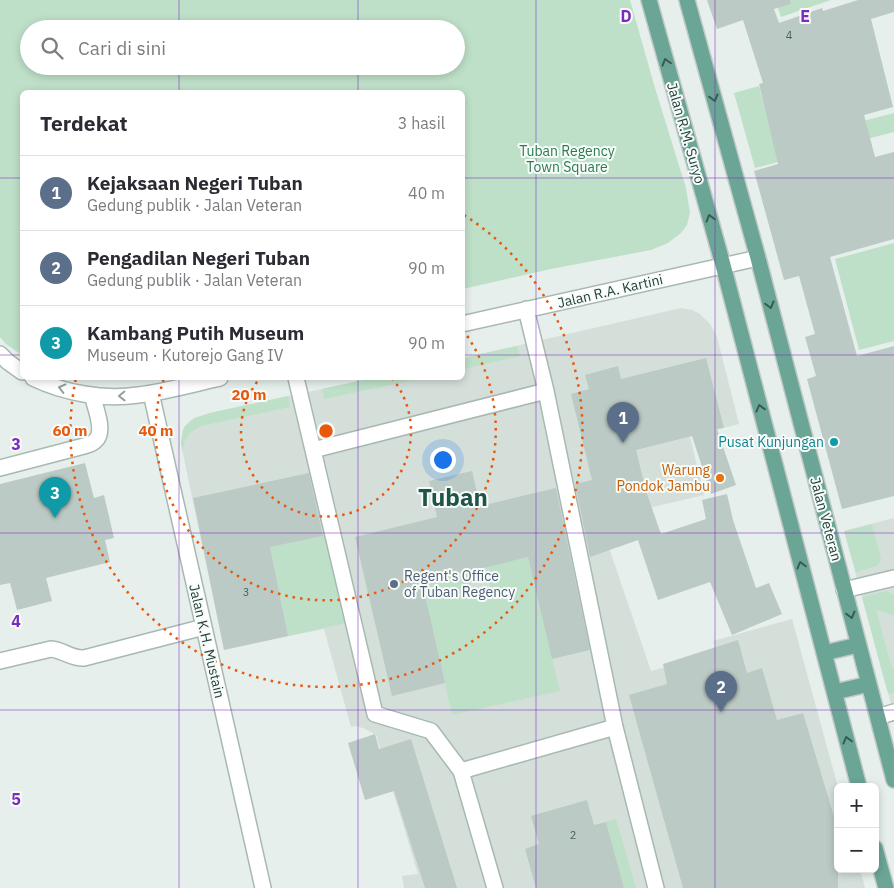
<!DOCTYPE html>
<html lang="id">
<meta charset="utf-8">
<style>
:root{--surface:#fff;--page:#f7f7f7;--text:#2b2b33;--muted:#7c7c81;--line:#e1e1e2;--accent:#0f766e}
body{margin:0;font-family:"IBM Plex Sans",sans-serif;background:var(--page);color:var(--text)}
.controls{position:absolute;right:15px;bottom:15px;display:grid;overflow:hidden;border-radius:8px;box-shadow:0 2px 8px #0003}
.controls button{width:45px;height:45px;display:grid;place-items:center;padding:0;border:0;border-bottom:1px solid var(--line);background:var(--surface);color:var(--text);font:25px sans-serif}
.you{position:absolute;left:442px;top:459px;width:18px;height:18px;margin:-12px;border:4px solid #fff;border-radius:50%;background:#1a73e8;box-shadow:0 0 0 8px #1a73e833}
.badge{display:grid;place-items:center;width:32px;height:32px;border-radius:50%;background:var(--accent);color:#fff;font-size:16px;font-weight:700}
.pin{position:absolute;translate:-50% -41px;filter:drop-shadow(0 1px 2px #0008)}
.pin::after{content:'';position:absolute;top:26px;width:18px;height:15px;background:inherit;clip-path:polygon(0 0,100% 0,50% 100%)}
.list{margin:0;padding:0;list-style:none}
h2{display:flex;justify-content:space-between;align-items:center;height:65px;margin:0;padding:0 20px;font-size:21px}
h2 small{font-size:16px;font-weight:400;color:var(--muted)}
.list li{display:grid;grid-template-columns:32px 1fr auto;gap:15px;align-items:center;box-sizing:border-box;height:75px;padding:0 20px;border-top:1px solid var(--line)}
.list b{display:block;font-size:19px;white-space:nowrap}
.list p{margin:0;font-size:16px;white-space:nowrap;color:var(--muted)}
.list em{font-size:16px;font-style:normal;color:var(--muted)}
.icon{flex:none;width:28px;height:28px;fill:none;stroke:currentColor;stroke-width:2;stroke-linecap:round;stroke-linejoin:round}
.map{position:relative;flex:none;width:894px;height:888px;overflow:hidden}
.search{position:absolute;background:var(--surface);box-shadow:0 2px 8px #0003;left:20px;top:20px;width:445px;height:55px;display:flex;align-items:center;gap:12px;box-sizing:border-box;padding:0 18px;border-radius:28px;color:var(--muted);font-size:19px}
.panel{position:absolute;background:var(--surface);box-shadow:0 2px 8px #0003;left:20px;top:90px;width:445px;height:290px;border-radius:8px}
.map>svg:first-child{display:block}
.built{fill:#d4dfda}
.green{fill:#bfe0c8;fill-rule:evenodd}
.building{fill:#bbcac4}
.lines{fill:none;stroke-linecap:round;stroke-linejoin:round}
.minor-casing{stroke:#a8b8b2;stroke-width:18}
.major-casing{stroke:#c2cac8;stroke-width:18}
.minor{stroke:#fff;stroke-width:15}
.major{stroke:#6aa596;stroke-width:15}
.oneway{stroke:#365b51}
.oneway2{stroke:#92a09c}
.grid{fill:none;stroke:#7b2cbf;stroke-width:1;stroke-opacity:0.55}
.ring{fill:none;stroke:#e8590c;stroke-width:2.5;stroke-dasharray:2.5 5}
.culture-dot{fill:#0f9aa8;stroke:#f7fbf9;stroke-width:2}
.food-dot{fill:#e8710a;stroke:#f7fbf9;stroke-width:2}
.service-dot{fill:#5c6f8a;stroke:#f7fbf9;stroke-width:2}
.labels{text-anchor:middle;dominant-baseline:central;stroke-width:4;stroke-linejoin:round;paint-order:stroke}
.number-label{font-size:11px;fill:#4a645c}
.street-label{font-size:14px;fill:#24423a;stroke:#f7fbf9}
.park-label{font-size:14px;fill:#2d7a4b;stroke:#f7fbf9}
.culture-label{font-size:14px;fill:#0d838f;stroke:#f7fbf9;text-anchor:end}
.food-label{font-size:14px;fill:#c56008;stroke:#f7fbf9;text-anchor:end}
.service-label{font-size:14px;fill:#4e5e75;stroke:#f7fbf9;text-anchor:start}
.town-label{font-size:24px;font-weight:bold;fill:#1f5548;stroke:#f7fbf9}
.grid-label{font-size:16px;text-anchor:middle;font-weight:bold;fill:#7b2cbf;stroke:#f7fbf9;stroke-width:4;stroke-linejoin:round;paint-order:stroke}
.centre{fill:#e8590c;stroke:#f7fbf9;stroke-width:2.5}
.ring-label{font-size:15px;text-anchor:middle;font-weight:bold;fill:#e8590c;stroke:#f7fbf9;stroke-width:4;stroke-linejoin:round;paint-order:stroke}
</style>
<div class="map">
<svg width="894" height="888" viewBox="0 0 894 888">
<rect width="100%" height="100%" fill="#e6efeb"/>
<path class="built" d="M681 308 692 310 700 314 710 324 717 337 739 424 690 436 704 495 601 519 606 539 651 671 716 654 713 641 792 619 838 787V869H860L865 888H404L402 876 418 874 376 735 363 728 356 726 351 727 324 629 224 649 183 454 181 442 183 430 190 421 210 413 373 378H462L463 358Z
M894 518V715L844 531Z"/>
<path class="green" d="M0 0H630L655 88 686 188 690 213 687 225 681 233 668 243 651 250 551 269 463 289 462 92H22V355L6 344 0 337ZM29 29H456V66H29Z
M775 0H831L781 17Z
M759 86 774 144 894 113V132L755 168 734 93Z
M894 243V341L859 350 835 259Z
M517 346 520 356 463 369V358Z
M373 378H424L324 399 322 389Z
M288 396 290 407 201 426C189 432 182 440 183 454L181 442 183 430 185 426 194 418 210 413Z
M872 524 881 558 880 562 877 566 856 572 844 531Z
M332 534 351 622 288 636 270 547Z
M528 557 560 691 452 715 422 582 467 571 472 591 490 587 486 567Z
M886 591 889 592 894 595V615L876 610 892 668 894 669V693L888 694 862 597Z
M616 819 636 888H624L606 822Z"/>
<path class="building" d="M707 0H790L791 4 774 9 779 23 822 8 823 11 858 0H894V12L871 19 893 107 864 115 875 157 894 152V239L830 257 857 356 894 346V496L842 509 807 379 816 376 805 337 815 334 799 276 784 280 754 171 778 164 759 84 763 83 743 20 717 29Z
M706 358 724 428 717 429 736 485 711 494 692 436 636 450 646 491 661 534 706 519 702 500 727 494 733 520 756 588 769 583 782 614 732 635 710 582 658 600 638 540 590 557 575 484 592 480 571 394 589 389 585 375 618 366 621 379Z
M85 463 94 498 104 495 114 538 105 540 110 562 46 578 52 601 17 610 10 583 0 585V484Z
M472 471 480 506 556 488 590 650 552 659 528 557 467 572V571L422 582 445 683 392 696 355 537 437 517 429 481Z
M309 473 323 536 270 547 288 636 224 650 193 498Z
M738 640 747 673 762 668 777 720 803 713 838 830V888H683L629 695 667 684 663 664Z
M375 734 379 749 411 739 457 888H425L394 791 365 800 348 743Z
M587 800 594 825 606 822 624 888H536L525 849 539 844 531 816Z"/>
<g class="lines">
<g class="minor-casing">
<path id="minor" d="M526 309 546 391 615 727 656 888
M462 324 758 258
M0 354 8 362 22 372
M33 378C64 393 103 400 138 395 165 392 193 384 220 378
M296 378 313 450 546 391
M151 393 263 888
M313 450 375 714 431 731 461 771 495 888
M0 468 84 446C88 445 92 444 95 441 106 432 95 407 92 395
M844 590 894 578
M0 661 51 649C63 650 72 659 84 658L204 627
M878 717 894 712
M461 771 615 727"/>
</g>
<g class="major-casing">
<path id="major" d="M649 0 723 265 859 787
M687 0 758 258 894 780
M824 653 858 645
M835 692 869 684
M875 848 886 888"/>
</g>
<use href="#minor" class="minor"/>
<use href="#major" class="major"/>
</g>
<defs><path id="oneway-chevron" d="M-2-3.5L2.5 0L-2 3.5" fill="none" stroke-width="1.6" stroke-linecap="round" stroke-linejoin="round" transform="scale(1.25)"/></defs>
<g class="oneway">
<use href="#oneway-chevron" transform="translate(666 62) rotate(-106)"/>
<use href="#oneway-chevron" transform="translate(714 98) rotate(75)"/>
<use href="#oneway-chevron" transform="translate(710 218) rotate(-106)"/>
<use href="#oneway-chevron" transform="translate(770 305) rotate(75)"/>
<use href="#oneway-chevron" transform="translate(760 408) rotate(-105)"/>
<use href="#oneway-chevron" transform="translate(801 565) rotate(-105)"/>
<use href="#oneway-chevron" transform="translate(851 615) rotate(75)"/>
<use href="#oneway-chevron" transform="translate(847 740) rotate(-105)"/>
</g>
<g class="oneway2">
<use href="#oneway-chevron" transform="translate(62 388) rotate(-166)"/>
<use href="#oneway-chevron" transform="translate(122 396) rotate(179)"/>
</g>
<path class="grid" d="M179 0V29M358 0V29M536 0V888M715 0V888M179 66V92M358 66V92M0 178H22M462 178H894M0 355H22M462 355H894M179 378V888M358 378V888M0 533H894M0 710H894"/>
<g class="ring">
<path d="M392 378A85 85 0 1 1 260 378"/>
<path d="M463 330A170 170 0 1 1 164 378"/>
<path d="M464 215A256 256 0 1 1 76 378"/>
</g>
<circle class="culture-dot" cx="834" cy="442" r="5"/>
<circle class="food-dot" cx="720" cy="478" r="5"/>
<circle class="service-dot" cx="394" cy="584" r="5"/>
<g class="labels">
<g class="number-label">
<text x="789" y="35">4</text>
<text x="246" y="592">3</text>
<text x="573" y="835">2</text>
</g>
<g class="street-label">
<text transform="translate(686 133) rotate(74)">Jalan R.M. Suryo</text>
<text transform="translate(610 291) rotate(-13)">Jalan R.A. Kartini</text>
<text transform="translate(826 519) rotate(75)">Jalan Veteran</text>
<text transform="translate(207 641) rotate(77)">Jalan K.H. Mustain</text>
</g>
<g class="park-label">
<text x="567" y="151">Tuban Regency<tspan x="567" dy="16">Town Square</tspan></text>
</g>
<g class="culture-label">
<text x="824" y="442">Pusat Kunjungan</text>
</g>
<g class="food-label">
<text x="710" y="470">Warung<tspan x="710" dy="16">Pondok Jambu</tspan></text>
</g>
<g class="service-label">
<text x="404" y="576">Regent's Office<tspan x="404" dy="16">of Tuban Regency</tspan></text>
</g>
<g class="town-label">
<text x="453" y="497">Tuban</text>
</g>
</g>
<g class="grid-label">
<text x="626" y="22">D</text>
<text x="805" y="22">E</text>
<text x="16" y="450">3</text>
<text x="16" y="627">4</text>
<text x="16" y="805">5</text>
</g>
<circle cx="326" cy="431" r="8" class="centre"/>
<g class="ring-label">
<text x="249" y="400">20 m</text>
<text x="70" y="436">60 m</text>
<text x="156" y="436">40 m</text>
</g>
</svg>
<div class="controls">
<button>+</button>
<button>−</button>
</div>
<div class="you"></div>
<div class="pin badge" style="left:623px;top:443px;background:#5c6f8a">1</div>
<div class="pin badge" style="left:721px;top:712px;background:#5c6f8a">2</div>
<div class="pin badge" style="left:55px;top:518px;background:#0f9aa8">3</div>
<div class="search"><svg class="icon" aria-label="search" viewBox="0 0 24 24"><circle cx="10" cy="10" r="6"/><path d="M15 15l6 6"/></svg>Cari di sini</div>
<section class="panel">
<h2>Terdekat<small>3 hasil</small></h2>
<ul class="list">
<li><span class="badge" style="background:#5c6f8a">1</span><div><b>Kejaksaan Negeri Tuban</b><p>Gedung publik · Jalan Veteran</p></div><em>40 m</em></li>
<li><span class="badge" style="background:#5c6f8a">2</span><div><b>Pengadilan Negeri Tuban</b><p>Gedung publik · Jalan Veteran</p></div><em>90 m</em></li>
<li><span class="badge" style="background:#0f9aa8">3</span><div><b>Kambang Putih Museum</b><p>Museum · Kutorejo Gang IV</p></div><em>90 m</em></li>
</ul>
</section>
</div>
